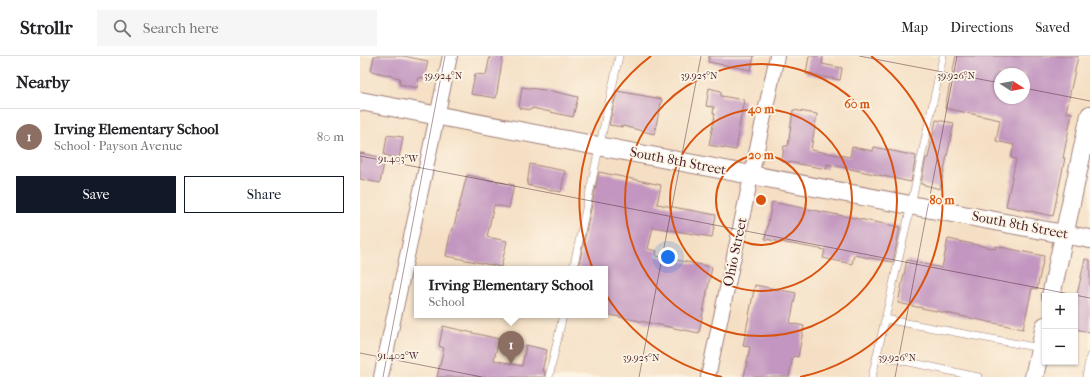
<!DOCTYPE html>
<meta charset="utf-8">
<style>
:root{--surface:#fff;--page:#f6f6f6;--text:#202124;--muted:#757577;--line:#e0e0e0;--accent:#111827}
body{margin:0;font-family:"IM FELL French Canon",serif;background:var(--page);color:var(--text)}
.controls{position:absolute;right:12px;bottom:12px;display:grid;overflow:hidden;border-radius:0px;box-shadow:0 1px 3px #0004}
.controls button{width:36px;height:36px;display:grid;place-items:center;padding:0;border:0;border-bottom:1px solid var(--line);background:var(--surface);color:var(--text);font:20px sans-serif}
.compass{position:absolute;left:634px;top:12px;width:36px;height:36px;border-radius:50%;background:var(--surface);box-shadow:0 1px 3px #0004;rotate:101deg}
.you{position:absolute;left:308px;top:201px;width:14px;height:14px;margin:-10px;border:3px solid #fff;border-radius:50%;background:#1a73e8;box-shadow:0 0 0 6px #1a73e833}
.badge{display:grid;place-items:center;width:26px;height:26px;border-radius:50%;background:var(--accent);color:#fff;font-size:13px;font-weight:700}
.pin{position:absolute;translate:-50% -33px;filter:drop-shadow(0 1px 2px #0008)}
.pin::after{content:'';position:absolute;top:21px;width:14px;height:12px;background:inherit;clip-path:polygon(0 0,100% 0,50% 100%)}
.popup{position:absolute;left:54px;top:210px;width:194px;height:52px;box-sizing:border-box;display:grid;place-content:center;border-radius:0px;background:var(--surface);filter:drop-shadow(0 1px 3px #0005);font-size:13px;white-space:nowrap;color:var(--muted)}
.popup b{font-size:15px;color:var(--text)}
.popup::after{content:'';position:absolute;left:50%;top:100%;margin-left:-8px;border:8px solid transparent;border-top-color:var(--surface)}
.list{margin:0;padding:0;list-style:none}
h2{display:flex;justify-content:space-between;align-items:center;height:52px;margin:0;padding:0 16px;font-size:17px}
h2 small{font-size:13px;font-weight:400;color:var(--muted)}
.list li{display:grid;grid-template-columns:26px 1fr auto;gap:12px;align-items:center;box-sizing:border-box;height:56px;padding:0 16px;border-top:1px solid var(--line)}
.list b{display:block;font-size:15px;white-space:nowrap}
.list p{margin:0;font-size:13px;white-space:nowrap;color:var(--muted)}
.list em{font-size:13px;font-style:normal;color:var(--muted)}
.actions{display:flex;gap:8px;padding:12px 16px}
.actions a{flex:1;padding:9px 0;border:1px solid var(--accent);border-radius:0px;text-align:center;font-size:14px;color:var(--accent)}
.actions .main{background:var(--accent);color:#fff}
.icon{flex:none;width:22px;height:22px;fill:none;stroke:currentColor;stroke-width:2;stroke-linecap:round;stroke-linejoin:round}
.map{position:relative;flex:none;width:730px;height:321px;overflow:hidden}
header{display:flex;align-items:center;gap:24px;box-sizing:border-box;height:56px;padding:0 20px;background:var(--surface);border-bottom:1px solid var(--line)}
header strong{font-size:19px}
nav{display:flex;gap:22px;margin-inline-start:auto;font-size:14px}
.search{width:280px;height:36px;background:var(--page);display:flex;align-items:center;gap:10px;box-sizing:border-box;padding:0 14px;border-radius:0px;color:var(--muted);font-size:15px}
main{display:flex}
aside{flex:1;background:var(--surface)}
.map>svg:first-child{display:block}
.building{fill:#c296c0;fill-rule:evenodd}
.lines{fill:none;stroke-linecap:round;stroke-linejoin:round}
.service-casing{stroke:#a07f78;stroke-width:8}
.minor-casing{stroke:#a07f78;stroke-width:16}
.tertiary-casing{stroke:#a07f78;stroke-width:20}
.service{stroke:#fff;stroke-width:7}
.minor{stroke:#fff;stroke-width:14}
.tertiary{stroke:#fff;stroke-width:18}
.ticks{fill:none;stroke:#4a1f2b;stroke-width:1;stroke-opacity:0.45}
.ring{fill:none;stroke:#d8530f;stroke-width:2}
.labels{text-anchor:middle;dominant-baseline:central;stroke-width:3.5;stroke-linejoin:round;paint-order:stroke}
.street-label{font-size:14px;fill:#4a1f2b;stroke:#fcf5e5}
.ticks-label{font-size:10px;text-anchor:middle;fill:#4a1f2b;stroke:#fcf5e5;stroke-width:3.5;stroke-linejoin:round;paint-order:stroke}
.centre{fill:#d8530f;stroke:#fcf5e5;stroke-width:2}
.ring-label{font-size:12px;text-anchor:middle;font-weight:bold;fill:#d8530f;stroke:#fcf5e5;stroke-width:3.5;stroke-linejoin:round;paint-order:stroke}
</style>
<header>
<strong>Strollr</strong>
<div class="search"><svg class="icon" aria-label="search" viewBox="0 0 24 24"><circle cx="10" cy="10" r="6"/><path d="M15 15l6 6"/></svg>Search here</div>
<nav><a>Map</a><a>Directions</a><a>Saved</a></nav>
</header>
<main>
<aside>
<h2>Nearby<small></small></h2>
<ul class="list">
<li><span class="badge" style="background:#8d6e63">1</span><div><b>Irving Elementary School</b><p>School · Payson Avenue</p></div><em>80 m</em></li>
</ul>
<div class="actions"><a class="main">Save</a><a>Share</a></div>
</aside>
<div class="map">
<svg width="730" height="321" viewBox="0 0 730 321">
<rect width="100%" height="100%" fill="#fcf5e5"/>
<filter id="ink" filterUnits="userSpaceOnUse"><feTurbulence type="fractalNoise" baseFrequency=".025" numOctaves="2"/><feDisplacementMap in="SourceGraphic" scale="8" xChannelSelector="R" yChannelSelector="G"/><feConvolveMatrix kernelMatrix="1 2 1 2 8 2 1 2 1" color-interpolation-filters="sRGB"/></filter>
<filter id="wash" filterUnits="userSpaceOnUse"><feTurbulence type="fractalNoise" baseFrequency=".012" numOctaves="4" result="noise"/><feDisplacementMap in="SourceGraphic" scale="16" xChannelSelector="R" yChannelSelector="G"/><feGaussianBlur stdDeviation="0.9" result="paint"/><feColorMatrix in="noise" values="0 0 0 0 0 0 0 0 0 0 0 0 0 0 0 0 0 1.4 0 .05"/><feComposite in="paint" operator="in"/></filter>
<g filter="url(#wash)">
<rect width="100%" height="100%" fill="#f5dfc4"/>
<g id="blocks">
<path class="building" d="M14 0H43L68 5 64 22 59 21 57 32 39 28 40 22 11 15Z
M130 0H143L136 42 111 38 115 18 126 19Z
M349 0H394L391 14 348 6Z
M449 0H463L462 8 482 12 480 24 446 18Z
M596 0H718L706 56 712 57 703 102H705L693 160 646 150 656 103 651 102 654 89 636 85 640 64 585 52ZM640 18H664V42H640Z
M162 31 192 35 218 41 213 61 172 52 171 54 159 52Z
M349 32 361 35V40L384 44 378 77H379L376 94 349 89 355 58 353 57 354 51 346 50Z
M257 35 302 43 294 78 263 70V71L249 69Z
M433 54 457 58 451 94 490 101 492 91 513 95 514 91 556 100 551 126 467 108V113L422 105 424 90H428Z
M576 64 594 67 580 133 561 128 566 102H568Z
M27 79 43 81 39 102 24 99Z
M0 97 25 102 20 127 0 123Z
M170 108 205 115 201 136 167 129Z
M239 116 301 129 297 148 356 159 352 181 293 171 288 193 297 195 296 200 352 211 339 277 245 258V213H218Z
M107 119 154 129 149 152 134 149 127 181 147 185 141 211 86 200 91 174H93Z
M412 146 540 171 533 206 494 199 492 208 463 202 465 194 405 183Z
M588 183 636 193V190L684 200 677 233 672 232 663 273 538 247 547 204 582 212Z
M725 203 730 204V276L715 273V248Z
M395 229 436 237 430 267 444 270 438 301 433 300 429 321H384L390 291 383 290Z
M83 270 139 283 134 304 162 310 166 289 187 294 182 315H185L184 321H77L84 292 79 290Z"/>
</g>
</g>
<g filter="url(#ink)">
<use href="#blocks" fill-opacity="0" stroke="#a07f78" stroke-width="1"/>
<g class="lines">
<g class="service-casing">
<path id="service" d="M213 213 259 0
M525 263 680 292
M517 299 618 321
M189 321 203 259
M512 321 551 149 583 0
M726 321 730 300"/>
</g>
<g class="minor-casing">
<path id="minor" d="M21 321 90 0
M348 321 417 0"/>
</g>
<g class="tertiary-casing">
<path id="tertiary" d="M0 45 730 183
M691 240 730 59
M674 321 685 270"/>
</g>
<use href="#service" class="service"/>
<use href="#minor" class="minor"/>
<use href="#tertiary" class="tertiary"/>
</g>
</g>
<path class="ticks" d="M499 0 640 27M664 32 730 45M0 100 730 242M0 297 122 321M23 321 85 0M279 321 341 0M535 321 597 0"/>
<g class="ring">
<circle cx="401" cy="144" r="45"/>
<circle cx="401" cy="144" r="91"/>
<circle cx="401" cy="144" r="136"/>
<path d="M362 321A181 181 0 0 1 291 0M511 0A181 181 0 0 1 440 321"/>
</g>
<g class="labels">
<g class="street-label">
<text transform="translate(318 105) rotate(11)">South 8th Street</text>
<text transform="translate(660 169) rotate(11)">South 8th Street</text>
<text transform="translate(375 196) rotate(-78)">Ohio Street</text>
</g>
</g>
<g class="ticks-label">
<text x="83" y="23">39.924°N</text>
<text x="339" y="23">39.925°N</text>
<text x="596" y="23">39.926°N</text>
<text x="38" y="106">91.403°W</text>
<text x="38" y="303">91.402°W</text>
<text x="281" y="305">39.925°N</text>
<text x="537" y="305">39.926°N</text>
</g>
<circle cx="401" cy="144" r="6" class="centre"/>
<g class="ring-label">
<text x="497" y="52">60 m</text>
<text x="401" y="57">40 m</text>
<text x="401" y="103">20 m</text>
<text x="582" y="148">80 m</text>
</g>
</svg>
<div class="controls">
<button>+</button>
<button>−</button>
</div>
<svg class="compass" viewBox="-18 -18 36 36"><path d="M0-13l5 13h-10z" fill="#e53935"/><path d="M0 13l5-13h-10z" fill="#757577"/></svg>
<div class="you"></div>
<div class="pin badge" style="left:151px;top:308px;background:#8d6e63">1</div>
<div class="popup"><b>Irving Elementary School</b>School</div>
</div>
</main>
